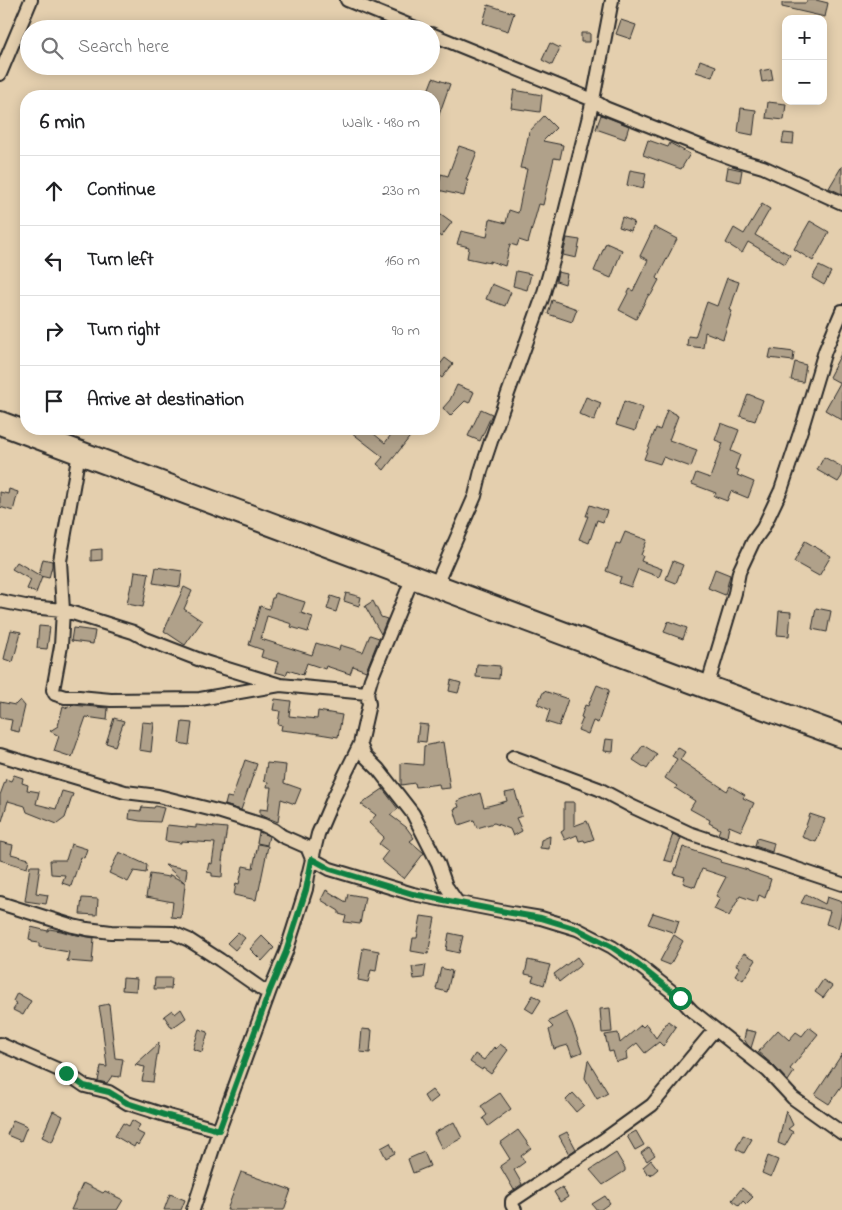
<!DOCTYPE html>
<meta charset="utf-8">
<style>
:root{--surface:#fff;--page:#f6f6f6;--text:#202124;--muted:#757577;--line:#e0e0e0}
body{margin:0;font-family:"Indie Flower",sans-serif;background:var(--page);color:var(--text)}
.controls{position:absolute;right:15px;top:15px;display:grid;overflow:hidden;border-radius:10px;box-shadow:0 2px 12px #0003}
.controls button{width:45px;height:45px;display:grid;place-items:center;padding:0;border:0;border-bottom:1px solid var(--line);background:var(--surface);color:var(--text);font:25px sans-serif}
.stop{position:absolute;width:15px;height:15px;margin:-11px;border:4px solid #0b8043;border-radius:50%;background:#fff}
.stop.end{background:#0b8043;border-color:#fff;box-shadow:0 1px 5px #0008}
.list{margin:0;padding:0;list-style:none}
h2{display:flex;justify-content:space-between;align-items:center;height:65px;margin:0;padding:0 20px;font-size:21px}
h2 small{font-size:16px;font-weight:400;color:var(--muted)}
.list li{display:grid;grid-template-columns:32px 1fr auto;gap:15px;align-items:center;box-sizing:border-box;height:70px;padding:0 20px;border-top:1px solid var(--line)}
.list b{display:block;font-size:19px;white-space:nowrap}
.list em{font-size:16px;font-style:normal;color:var(--muted)}
.icon{flex:none;width:28px;height:28px;fill:none;stroke:currentColor;stroke-width:2;stroke-linecap:round;stroke-linejoin:round}
.map{position:relative;flex:none;width:842px;height:1210px;overflow:hidden}
.search{position:absolute;background:var(--surface);box-shadow:0 2px 12px #0003;left:20px;top:20px;width:420px;height:55px;display:flex;align-items:center;gap:12px;box-sizing:border-box;padding:0 18px;border-radius:28px;color:var(--muted);font-size:19px}
.panel{position:absolute;background:var(--surface);box-shadow:0 2px 12px #0003;left:20px;top:90px;width:420px;height:345px;border-radius:20px}
.map>svg:first-child{display:block}
.building{fill:#b0a18a;stroke:#2b2b2b}
.lines{fill:none;stroke-linecap:round;stroke-linejoin:round}
.street-casing{stroke:#2b2b2b;stroke-width:16}
.highway-casing{stroke:#2b2b2b;stroke-width:26}
.street{stroke:#e4cfae;stroke-width:12}
.highway{stroke:#e4cfae;stroke-width:22}
.route{stroke:#0b8043;stroke-width:6}
</style>
<div class="map">
<svg width="842" height="1210" viewBox="0 0 842 1210">
<rect width="100%" height="100%" fill="#e4cfae"/>
<filter id="ink" filterUnits="userSpaceOnUse"><feTurbulence type="fractalNoise" baseFrequency=".02" numOctaves="2"/><feDisplacementMap in="SourceGraphic" scale="10" xChannelSelector="R" yChannelSelector="G"/><feConvolveMatrix kernelMatrix="1 2 1 2 8 2 1 2 1" color-interpolation-filters="sRGB"/></filter>
<g filter="url(#ink)">
<path class="building" d="M807 0H816L828 3 825 17 782 7V3H806Z
M488 5 514 13 508 31 483 23Z
M621 20 636 25 631 39 616 34Z
M581 33H590V42H581Z
M550 43 560 48 552 65 542 60Z
M700 60 716 66 712 77 696 72Z
M771 69 773 80 762 82 760 71Z
M433 78 450 84 435 126 434 125V96H426Z
M514 90 542 95 540 112 511 108Z
M768 102 786 104 784 120 766 118Z
M741 108 756 110 753 135 738 132Z
M601 115 629 126 625 139 596 129Z
M544 116 556 128 543 141 563 145 560 159 554 158 543 205 539 204 528 243 519 240 517 246 510 244 505 266 490 261V263L467 258 469 247 457 244 461 231 487 237 490 219 506 223 509 210 518 213 527 169 520 168 523 155 524 156 529 132Z
M784 133 794 134 793 144 782 143Z
M648 140 668 147 670 143 690 154 681 169 643 155Z
M459 146 477 152 466 180H468L464 196 438 190 441 174 448 176Z
M842 166V194L829 188Z
M728 167 742 170 740 182 726 179Z
M630 170 646 173 643 189 627 185Z
M762 204 770 209 755 235 790 255 785 264 748 242 742 253 726 243 734 228 744 234Z
M434 209 452 222 441 237 434 232Z
M622 217 634 222 631 231 619 227Z
M810 221 829 232 813 261 794 249Z
M654 227 677 239 657 278 659 280 651 295 649 294 636 319 619 310 630 289 633 291 648 260 640 256Z
M567 238 580 240 576 258 563 255Z
M606 243 622 250 611 278 594 271Z
M819 266 831 272 824 285 812 278Z
M516 271 531 274 527 290 513 286Z
M558 272 567 274 565 284 556 281Z
M727 278 739 282 730 310 732 311 723 339 705 332 703 348 687 346 688 336 695 337 707 302 717 306Z
M492 284 511 292 505 306 486 299Z
M552 300 577 309 572 322 548 314Z
M771 349 794 352 793 361 769 358Z
M842 352V420L825 410 840 383 829 377Z
M445 358 453 364 442 378 434 372Z
M795 362 806 365 803 382 791 380Z
M457 385 474 392 469 403 465 401 450 416 443 408 450 400Z
M748 394 763 400 755 421 740 416Z
M586 397 601 403 594 421 579 414Z
M624 401 643 408 635 431 616 425Z
M481 409 492 414 480 441 468 436Z
M667 410 676 414V415L678 416 669 440 697 450 691 467 663 457 660 464 644 459 656 428 660 430Z
M721 423 739 430 731 451 740 455 735 469 739 470 737 475 754 482 748 498 731 491 727 501 714 496 716 493 692 484 696 473 710 478 723 443 715 440Z
M347 429H368L385 443 395 429H416L384 470 377 464 383 457Z
M824 457 842 467V476L838 482 817 470Z
M9 489 18 492 13 511 0 507V492L8 494Z
M590 505 607 511 603 522 597 520 589 543 579 539 588 516H586Z
M625 532 647 540 641 555 643 556 641 561 662 569 659 577 638 569 631 587 619 583 621 577 606 571 616 543 620 544Z
M805 541 831 556 819 576 794 562Z
M102 549V560L91 561V550Z
M43 559 52 561V566L49 578 40 576 42 577 36 593 27 589 31 580 12 569 17 562 39 575Z
M673 561 683 565 676 583 666 579Z
M156 567 182 571 180 587 153 583Z
M715 569 730 575 725 595 708 588Z
M135 571 149 573 143 607 127 604 131 585H133Z
M184 587 192 591 184 609 202 621 185 645 164 631Z
M275 593 305 602 301 613 313 617 308 632 291 627 292 624 267 616 261 639 312 655 316 643 339 650 340 645 363 652 370 635 379 638 366 671 353 666 350 674 326 666 325 669 307 663 303 675 288 670 286 675 275 672 278 662 261 657 263 650 249 645 260 606 269 609 272 598H274Z
M346 593 361 597 359 606 344 601Z
M331 596 340 599 336 612 327 609Z
M373 601 381 617 387 619 381 634 365 606Z
M816 608 831 611 827 632 812 629Z
M779 611 791 612 789 636 777 635Z
M668 621 687 628 683 639 664 632Z
M39 626 50 627 47 649 37 648Z
M73 628 95 631 93 644 71 641Z
M11 630 21 632 13 662 4 659Z
M477 664 500 666 499 679 476 677Z
M451 680 461 683 458 693 449 691Z
M597 685 609 690 598 723 593 721 588 734 578 730 583 718 581 717 585 705 588 706Z
M544 691 568 699 559 726 546 722 550 710 537 704Z
M275 699 291 701 289 716 317 719 318 711 342 715 338 737 307 732V733L281 730 282 725 278 724 280 711 273 710Z
M20 700 25 706 19 732 10 730 12 720 0 718V702L15 705Z
M72 705 108 708 107 720 86 717 72 757 54 751 59 736 50 731 58 726 63 706 68 708V706L71 707Z
M114 718 124 721 115 746 106 743Z
M142 722 154 723 151 752 139 750Z
M182 722 192 723 189 745 179 743Z
M419 724 428 725 426 742 417 741Z
M606 739 614 740 613 752 604 751Z
M443 742 450 788 440 789 439 784 416 787 415 783 401 785V763L423 765 424 746Z
M643 745 657 754 647 769 633 760Z
M677 747 685 752 680 760 727 791 730 786 745 795 743 798 754 803 741 831 729 826 727 837 718 834 720 829 709 823 710 820 690 809 695 801 675 788 677 786 665 778 677 759 672 756Z
M245 760 257 764 241 810 225 805 227 797 232 798Z
M267 763 286 765 284 783 301 789 295 804 281 799 278 822 260 815V809L268 810 271 787H267L268 782 264 781Z
M14 775 23 778 22 783 28 785 27 790 39 792 36 804 56 809 62 791 73 794 65 818 57 824 27 812 25 806 8 801 2 821 0 820V795L6 779 11 781Z
M383 789 398 809 390 815 406 827 414 838 410 841 424 853 404 879 381 860 388 851 379 844 384 837 369 823 376 815 361 804Z
M515 791 522 816 516 818 522 831 513 836 510 829 494 823 477 828 474 820 459 825 454 809 459 807 457 801 480 793 484 807 507 801 505 793Z
M564 802H574V826L587 821 594 839 585 842 584 840 579 841 577 835 565 840 561 832 564 830Z
M155 806 164 808 160 822 140 821 129 819 130 810 141 811 142 807 154 808Z
M810 814 825 819 816 842 802 837Z
M167 825 196 828V825L227 828 222 861H223L222 877 212 876V873L207 872 209 863 212 864 215 843 181 841V843L165 841Z
M259 832 269 836 267 845 257 843Z
M673 834 681 838 672 862 664 860Z
M550 836 549 849 540 848 541 840Z
M757 838 774 843 772 852 755 846Z
M0 842 13 845 11 854 29 859 27 868 0 860Z
M71 844 87 849 84 858 81 857 71 886 62 883 65 875 51 874 50 860H66Z
M258 844 268 846 259 890H258L256 900 234 895 236 883 239 884 243 866 253 868Z
M683 847 721 860 720 862 748 870V871L771 879 765 898 759 895 757 902 740 896 729 916 714 909 720 898 716 896 726 877 702 869 695 887 683 883 685 877 674 874Z
M119 852 147 865 146 873 134 871 128 882 109 873Z
M165 865 187 869 181 918 171 917 173 902 146 897 150 874 169 877 170 875 184 882Z
M30 866H40L36 893 48 895 46 904 25 901Z
M326 890 346 902 348 894 365 897 360 924 344 922 346 916 339 914V911L321 900Z
M806 894 825 904 827 897 842 902V912L838 928 826 924 830 911 801 903Z
M82 898 98 899 97 915 80 914Z
M653 913 679 921 675 933 648 924Z
M421 916 435 918 428 954 411 951 413 938H417Z
M31 927 48 931 49 929 61 931 71 934 94 938 92 963 67 961 69 952 39 947V943L32 942V940L29 939Z
M238 932 245 938 235 950 227 943Z
M449 933 463 936 459 953 446 950Z
M674 935 683 941 670 965 660 961Z
M262 936 274 948 262 961 250 949Z
M363 948 379 951 376 971 371 970 368 982 358 980Z
M744 953 756 960 743 980 735 975 740 967 736 965Z
M577 957 582 964 559 982 554 974Z
M528 960 550 965 544 985 532 981 534 976 525 974Z
M426 965 424 978 414 979 412 967Z
M441 968 452 971 447 992 436 989Z
M123 978 137 979 136 991 122 990Z
M155 978H172L171 989H154Z
M823 980 832 986 823 998 815 992Z
M17 993 31 1001 23 1015 13 1010 17 1004 13 1001Z
M533 995 541 1000 533 1013 525 1008Z
M109 1004 115 1058 123 1059 120 1077 112 1076 107 1083 98 1081 101 1066 107 1067 102 1023 99 1006Z
M610 1008 612 1032 602 1033 600 1009Z
M181 1009 186 1018 172 1028 164 1016 172 1010 175 1014Z
M566 1012 572 1024 582 1052 572 1056 568 1045 554 1049 549 1030 553 1027 548 1022Z
M668 1021 676 1027 663 1046 659 1042 645 1053 637 1043 626 1052 627 1059 616 1062 613 1051 609 1052 605 1035 618 1033 620 1043 641 1025 643 1027 646 1024 656 1038Z
M809 1027 818 1034 790 1069 794 1072 788 1081 773 1065 758 1052 778 1030 789 1040 796 1032 802 1036Z
M199 1029 208 1032 202 1052 193 1049Z
M362 1029 372 1030 370 1053 360 1052Z
M746 1030 756 1032 751 1048 747 1044 744 1039Z
M159 1043 153 1082 142 1081 145 1067 135 1065Z
M500 1044 508 1050 491 1074 483 1068 482 1070 470 1062 475 1054 484 1060 494 1047 496 1049Z
M842 1054V1085L829 1104 815 1095Z
M588 1060 608 1093 597 1099 585 1078Z
M432 1090 438 1097 429 1104 424 1096Z
M500 1093 511 1109 488 1126 483 1118 487 1115 481 1106Z
M573 1093 584 1105 576 1112 566 1100Z
M786 1110 793 1125 788 1129 793 1132 785 1146 778 1143Z
M53 1111 63 1116 52 1142 42 1137Z
M13 1120 27 1126 21 1141 7 1135Z
M132 1120 140 1125 136 1131 144 1135 138 1145 136 1143 134 1147 115 1136 123 1123 129 1126Z
M454 1122 462 1138 442 1149 434 1133Z
M518 1130 531 1148 521 1156 525 1162 514 1170 522 1184 514 1190 500 1166 510 1159 500 1143Z
M636 1131 644 1145 635 1150 627 1136Z
M567 1132 576 1149 569 1154 559 1136Z
M743 1135 752 1139 744 1153 736 1149Z
M390 1143 395 1153 386 1158 381 1148Z
M649 1147 655 1155 647 1161 641 1153Z
M424 1152 430 1166 413 1173 408 1159Z
M616 1153 625 1168V1171L603 1185 590 1170Z
M768 1156 778 1160 771 1177 762 1173Z
M651 1160 658 1169 651 1175 650 1173 648 1175 643 1167Z
M241 1172 291 1190 284 1210H227Z
M83 1183 103 1193 105 1191 123 1200 117 1210H71Z
M562 1187 568 1197 560 1202 554 1192Z
M742 1188 753 1197 746 1204 743 1201 739 1206 732 1200Z
M170 1194 185 1200 181 1210H164Z
M605 1196 610 1203 600 1210H597L592 1204Z"/>
<g class="lines">
<g class="street-casing">
<path id="street" d="M347 0 418 29
M431 34 593 100 605 108 708 149 735 159 763 167 842 203
M0 74 31 0
M79 453 60 561 63 610 61 646 53 690 55 694 65 697H79L111 700 200 699 280 685
M413 577 371 679 367 693 369 704 360 744 365 756 378 769 413 814 438 863 446 886 457 902
M436 585 475 496 481 471 491 441 543 296 553 261 593 100 612 0
M0 601 30 607 63 610 133 632 146 639 208 663 280 685 367 693
M707 687 735 593 739 572 753 542 763 528 781 490 803 424 825 351 842 311
M0 755 125 792 158 796 221 812 263 825 274 830 282 836 307 847 312 859 330 869 413 894 506 912 541 918 577 929 612 947 638 965 680 998 692 1011 768 1071 793 1098 842 1133
M513 757 599 789 631 806 689 833 842 884
M0 903 73 926 87 929 111 932 173 933 189 940 220 960 263 990H270L286 952 306 889 308 876 318 834 333 799 360 744
M0 1044 66 1073 85 1086 109 1092 127 1103 168 1116 219 1130
M193 1210 219 1130 270 990
M515 1210 512 1205V1201L602 1141 652 1105 715 1029"/>
</g>
<g class="highway-casing">
<path id="highway" d="M0 423 707 687 842 736"/>
</g>
<use href="#street" class="street"/>
<use href="#highway" class="highway"/>
</g>
</g>
<g class="lines" filter="url(#ink)">
<path class="route" d="M66 1073 84 1086 109 1092 127 1103 168 1116 219 1130 270 990 286 952 306 890 312 859 330 869 413 894 506 912 541 918 577 929 612 947 638 965 680 998"/>
</g>
</svg>
<div class="controls">
<button>+</button>
<button>−</button>
</div>
<div class="stop" style="left:680px;top:998px"></div>
<div class="stop end" style="left:66px;top:1073px"></div>
<div class="search"><svg class="icon" aria-label="search" viewBox="0 0 24 24"><circle cx="10" cy="10" r="6"/><path d="M15 15l6 6"/></svg>Search here</div>
<section class="panel">
<h2>6 min<small>Walk · 480 m</small></h2>
<ul class="list">
<li><svg class="icon" aria-label="ahead" viewBox="0 0 24 24"><path d="M12 20V5M6 11l6-6 6 6"/></svg><div><b>Continue</b></div><em>230 m</em></li>
<li><svg class="icon" aria-label="left" viewBox="0 0 24 24"><path d="M17 20v-9H6M10 6l-5 5 5 5"/></svg><div><b>Turn left</b></div><em>160 m</em></li>
<li><svg class="icon" aria-label="right" viewBox="0 0 24 24"><path d="M7 20v-9h11M14 6l5 5-5 5"/></svg><div><b>Turn right</b></div><em>90 m</em></li>
<li><svg class="icon" aria-label="arrive" viewBox="0 0 24 24"><path d="M6 21V4h12l-3 4 3 4H6"/></svg><div><b>Arrive at destination</b></div></li>
</ul>
</section>
</div>
